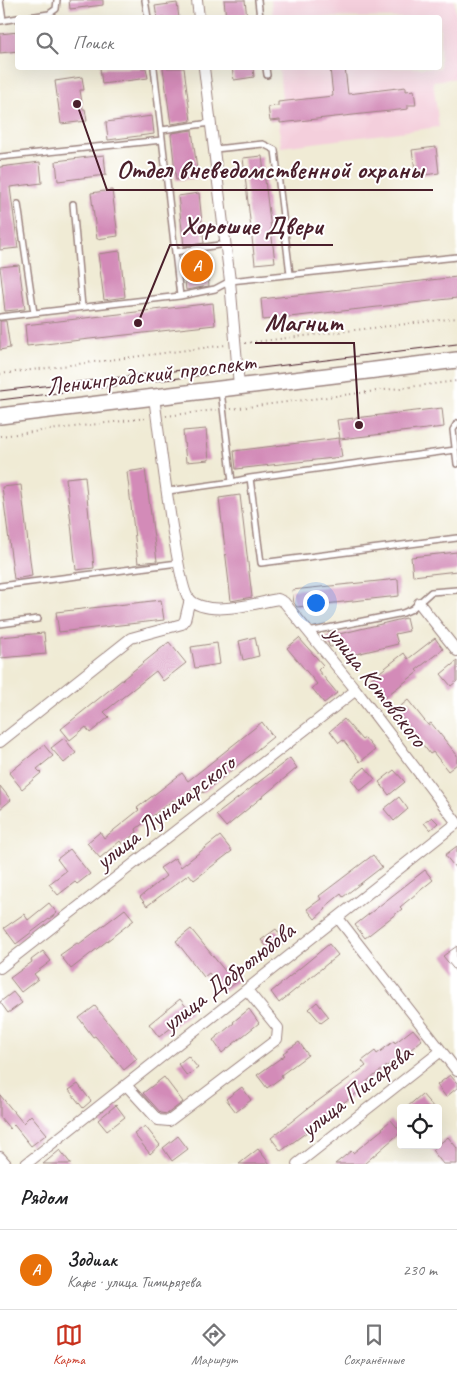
<!DOCTYPE html>
<html lang="ru">
<meta charset="utf-8">
<style>
:root{--surface:#fff;--page:#f6f6f6;--text:#202124;--muted:#757577;--line:#e0e0e0;--accent:#c8321e}
body{margin:0;font-family:Caveat,sans-serif;background:var(--page);color:var(--text)}
.controls{position:absolute;right:15px;bottom:15px;display:grid;overflow:hidden;border-radius:5px;box-shadow:0 5px 20px #0002}
.controls button{width:45px;height:45px;display:grid;place-items:center;padding:0;border:0;border-bottom:1px solid var(--line);background:var(--surface);color:var(--text);font:25px sans-serif}
.you{position:absolute;left:315px;top:602px;width:18px;height:18px;margin:-12px;border:4px solid #fff;border-radius:50%;background:#1a73e8;box-shadow:0 0 0 8px #1a73e833}
.badge{display:grid;place-items:center;width:32px;height:32px;border-radius:50%;background:var(--accent);color:#fff;font-size:16px;font-weight:700}
.pin{position:absolute;translate:-50% -50%;border:2px solid #fff;box-shadow:0 1px 5px #0006}
.list{margin:0;padding:0;list-style:none}
h2{display:flex;justify-content:space-between;align-items:center;height:65px;margin:0;padding:0 20px;font-size:21px}
h2 small{font-size:16px;font-weight:400;color:var(--muted)}
.list li{display:grid;grid-template-columns:32px 1fr auto;gap:15px;align-items:center;box-sizing:border-box;height:80px;padding:0 20px;border-top:1px solid var(--line)}
.list b{display:block;font-size:19px;white-space:nowrap}
.list p{margin:0;font-size:16px;white-space:nowrap;color:var(--muted)}
.list em{font-size:16px;font-style:normal;color:var(--muted)}
.icon{flex:none;width:28px;height:28px;fill:none;stroke:currentColor;stroke-width:2;stroke-linecap:round;stroke-linejoin:round}
.map{position:relative;flex:none;width:457px;height:1164px;overflow:hidden}
.search{position:absolute;background:var(--surface);box-shadow:0 5px 20px #0002;left:15px;right:15px;top:15px;height:55px;display:flex;align-items:center;gap:12px;box-sizing:border-box;padding:0 18px;border-radius:5px;color:var(--muted);font-size:19px}
.sheet{height:145px;background:var(--surface)}
nav{display:flex;justify-content:space-around;align-items:center;box-sizing:border-box;height:70px;border-top:1px solid var(--line);background:var(--surface);font-size:14px;color:var(--muted)}
nav a{display:grid;justify-items:center;gap:2px}
nav .on{color:var(--accent)}
.map>svg:first-child{display:block}
.built{fill:#f4cfdc}
.building{fill:#d38bb8}
.lines{fill:none;stroke-linecap:round;stroke-linejoin:round}
.service-casing{stroke:#9d8580;stroke-width:8}
.minor-casing{stroke:#9d8580;stroke-width:12}
.secondary-casing{stroke:#9d8580;stroke-width:18}
.path{stroke:#9d8580;stroke-width:2;stroke-dasharray:1 4;stroke-linecap:butt}
.service{stroke:#fff;stroke-width:5}
.minor{stroke:#fff;stroke-width:10}
.secondary{stroke:#fff;stroke-width:15}
.tram{stroke:#4a1f2b;stroke-width:1}
.labels{text-anchor:middle;dominant-baseline:central;stroke-width:4;stroke-linejoin:round;paint-order:stroke}
.street-label{font-size:25px;fill:#4a1f2b;stroke:#fff}
.leader{fill:none;stroke:#4a1f2b;stroke-width:2}
.callout-dot{fill:#4a1f2b;stroke:#fff;stroke-width:2}
.callout-label{font-size:26px;text-anchor:middle;font-weight:bold;fill:#4a1f2b;stroke:#fff;stroke-width:4;stroke-linejoin:round;paint-order:stroke}
</style>
<div class="map">
<svg width="457" height="1164" viewBox="0 0 457 1164">
<rect width="100%" height="100%" fill="#fff"/>
<filter id="ink" filterUnits="userSpaceOnUse"><feTurbulence type="fractalNoise" baseFrequency=".02" numOctaves="2"/><feDisplacementMap in="SourceGraphic" scale="10" xChannelSelector="R" yChannelSelector="G"/><feConvolveMatrix kernelMatrix="1 2 1 2 8 2 1 2 1" color-interpolation-filters="sRGB"/></filter>
<filter id="wash" filterUnits="userSpaceOnUse"><feTurbulence type="fractalNoise" baseFrequency=".0096" numOctaves="4" result="noise"/><feDisplacementMap in="SourceGraphic" scale="20" xChannelSelector="R" yChannelSelector="G"/><feGaussianBlur stdDeviation="1.12" result="paint"/><feColorMatrix in="noise" values="0 0 0 0 0 0 0 0 0 0 0 0 0 0 0 0 0 1.4 0 .05"/><feComposite in="paint" operator="in"/></filter>
<g filter="url(#wash)">
<rect width="100%" height="100%" fill="#f0ebd5"/>
<path class="built" d="M271 0H454L457 22V78L433 81 439 127 281 147 277 101 282 99 279 68H440V18L273 17Z"/>
<g id="blocks">
<path class="building" d="M69 0H103V5L70 9Z
M224 0H245L247 18H226Z
M177 3 179 18H157L155 6Z
M18 32V51L0 53V34Z
M100 68H146L148 78 102 84Z
M163 68H184L191 121 171 124Z
M232 68H253L254 77 234 80Z
M330 68H345L348 94 406 87V91L414 90 416 105H408V109L280 123V120L270 121 268 107 278 106V102L333 96Z
M82 77 84 90H80L83 109H85L87 121 61 124 55 81Z
M152 116 154 134 108 140 106 122Z
M192 130 198 178 176 180 171 135 172 133Z
M436 147 439 173 416 176 412 150Z
M104 155 106 175 58 181 56 161Z
M262 156 275 262 255 264 243 158Z
M40 162 42 183 10 187 18 248 0 250V167Z
M112 190 118 236 97 239 91 193Z
M199 193 204 243 184 246 178 196Z
M120 251 125 297 104 300 98 254Z
M205 252 209 286 186 290 182 257H186L185 255Z
M19 265 25 309 5 311 0 267Z
M457 277V298L263 320 261 299Z
M213 303 215 325 27 346 25 325Z
M0 321H6L10 348 0 350Z
M442 408 444 427 340 439 337 420Z
M206 429 209 460 186 462 183 431Z
M339 438 342 457 236 469 234 451Z
M145 469 157 561 138 563 127 472Z
M85 476 94 568 76 570 66 478Z
M21 485 32 576 14 579 2 487Z
M240 495 252 597 231 601 219 498Z
M457 552V571L413 576 411 557Z
M398 579 399 596 297 607 294 603 292 590Z
M161 600 164 620 59 632 56 612Z
M406 618 409 631 395 634 398 644 344 657 342 645 330 647 329 646 327 637Z
M44 633 46 654 0 658V637Z
M255 637 259 656 243 660 239 641Z
M299 638 323 665 318 670 337 693 324 703 312 688 317 684 287 648Z
M435 638 443 649 416 670 418 672 385 697 371 679 404 653 408 659Z
M169 642 186 663 163 681 156 671 104 712 109 717 90 733 86 727 70 740 61 729Z
M217 643 220 664 195 668 191 647Z
M457 661V681L451 686 441 674Z
M408 700 428 725 431 723 457 755V764L448 771 433 752 430 754 396 710Z
M344 719 362 740 365 738 375 750 360 762 343 740 339 743 330 731Z
M262 722 273 737 203 793 197 786 176 803 173 800 136 829 137 832 122 844 120 841 100 858 87 843 100 832 104 838 139 810 137 808 182 773 188 781Z
M64 738 76 753 64 763 51 748Z
M44 745 53 756 37 769 41 773 22 789 9 773Z
M290 758 297 768 226 827 216 815Z
M365 767 375 779 360 791 351 779Z
M394 770 405 782 389 795 379 782Z
M0 786 11 800 0 809Z
M399 797 408 809 394 821 384 809Z
M432 817 438 823 430 830 424 823Z
M220 836 232 851 194 880 189 874 147 906 140 897 166 876 160 868 175 858 181 867Z
M457 846V870L445 855Z
M70 849 90 874 77 884 75 882 58 895 49 884 66 871 57 859Z
M373 855 382 867 343 897 341 894 325 907 326 909 315 919 307 909 321 899 319 896Z
M425 870 433 880 400 907 402 909 365 938 355 925Z
M49 903 57 913 16 944 4 928 24 914 28 920Z
M125 909 134 920 71 969 60 955 77 943 79 944Z
M191 929 225 971 229 968 239 980 224 992 209 973 204 977 176 941Z
M276 929 285 941 271 952 261 940Z
M329 944 338 955 279 1003 271 992Z
M457 946V973L443 956Z
M43 951 51 961 34 974 38 979 21 992 10 978 32 962 31 960Z
M13 992 22 1003 8 1013 0 1002Z
M180 999 191 1013 159 1037 149 1024Z
M317 1002 329 1017 321 1023 309 1009Z
M95 1006 137 1059 124 1070 95 1036 93 1037 79 1018Z
M249 1009 259 1023 222 1053 213 1040 234 1023 233 1022Z
M413 1029 422 1040 392 1065 391 1063 366 1082 368 1085 317 1122 318 1124 281 1151 271 1138 307 1109 366 1066 362 1061 375 1051 377 1054 394 1041 395 1043Z
M299 1042 308 1055 281 1075 282 1077 267 1088 257 1075 285 1055 283 1053Z
M188 1056 198 1068 187 1076 178 1064Z
M450 1075 457 1083V1088L446 1097 437 1085Z
M164 1077 183 1102 167 1114 161 1113 143 1093Z
M78 1084 91 1101 83 1108 69 1090Z
M242 1087 251 1100 236 1112 226 1099Z
M422 1094 434 1108H406Z
M0 1095 23 1123 31 1115 47 1134 31 1146 14 1125 10 1129 0 1117Z
M116 1105 125 1117 107 1131 98 1120Z
M391 1120 401 1132 364 1164H335L351 1151 353 1153 383 1129 382 1128Z
M145 1126 160 1145 150 1154 134 1134Z
M178 1136 188 1149 172 1161 163 1148Z
M448 1137 457 1148V1164H443L432 1150Z
M258 1149 270 1164H239Z
M60 1150 71 1164H43Z"/>
</g>
</g>
<g filter="url(#ink)">
<use href="#blocks" fill-opacity="0" stroke="#9d8580" stroke-width="1"/>
<g class="lines">
<g class="service-casing">
<path id="service" d="M0 0 3 20
M145 0 148 18
M258 0 260 18
M22 18 49 14 56 9 57 0
M1 21 18 18
M154 68 180 296
M266 68 267 75
M162 130 210 123
M215 149 263 144 275 150 290 274
M0 157 162 140
M18 204 34 313
M73 204 82 307
M175 252 225 244
M0 317 180 296 215 289 230 281 457 257
M221 391 232 482
M457 423 453 430 457 464
M250 478 261 563 457 538
M168 491 232 482 250 478 455 450
M0 586 178 563
M0 624 38 619
M308 632 403 613 412 609 431 592 457 590"/>
</g>
<g class="minor-casing">
<path id="minor" d="M197 0 199 18
M204 68 230 281 239 386
M154 397C158 426 177 586 189 599 208 618 255 603 278 599L284 602 356 690 457 823
M419 603 457 651
M0 742 131 638 182 624 185 620 190 599
M338 918 457 1071
M0 968 356 690
M126 1085 158 1120 169 1121 277 1039 278 1028 247 990
M0 1157 6 1164
M26 1164 457 823
M297 1164 441 1051"/>
</g>
<g class="secondary-casing">
<path id="secondary" d="M0 416 457 360"/>
</g>
<path class="path" d="M245 343 457 318
M0 374 226 345
M231 409 457 381
M166 416 216 410
M0 436 147 418"/>
<use href="#service" class="service"/>
<use href="#minor" class="minor"/>
<use href="#secondary" class="secondary"/>
<path class="tram" d="M0 391 199 368
M0 400 457 344"/>
</g>
</g>
<g class="labels">
<g class="street-label">
<text transform="translate(151 374) rotate(-7)">Ленинградский проспект</text>
<text transform="translate(377 686) rotate(52)">улица Котовского</text>
<text transform="translate(165 812) rotate(-38)">улица Луначарского</text>
<text transform="translate(228 977) rotate(-38)">улица Добролюбова</text>
<text transform="translate(356 1091) rotate(-38)">улица Писарева</text>
</g>
</g>
<path class="leader" d="M77 104L107 190H433M138 323L170 245H333M359 425L354 343H255"/>
<g class="callout-dot">
<circle cx="77" cy="104" r="5"/>
<circle cx="138" cy="323" r="5"/>
<circle cx="359" cy="425" r="5"/>
</g>
<g class="callout-label">
<text x="270" y="178">Отдел вневедомственной охраны</text>
<text x="252" y="234">Хорошие Двери</text>
<text x="304" y="331">Магнит</text>
</g>
</svg>
<div class="controls">
<button><svg class="icon" aria-label="locate" viewBox="0 0 24 24"><circle cx="12" cy="12" r="6"/><path d="M12 2v4M12 18v4M2 12h4M18 12h4"/></svg></button>
</div>
<div class="you"></div>
<div class="pin badge" style="left:197px;top:266px;background:#e8710a">A</div>
<div class="search"><svg class="icon" aria-label="search" viewBox="0 0 24 24"><circle cx="10" cy="10" r="6"/><path d="M15 15l6 6"/></svg>Поиск</div>
</div>
<section class="sheet">
<h2>Рядом<small></small></h2>
<ul class="list">
<li><span class="badge" style="background:#e8710a">A</span><div><b>Зодиак</b><p>Кафе · улица Тимирязева</p></div><em>230 m</em></li>
</ul>
</section>
<nav>
<a class="on"><svg class="icon" aria-label="map" viewBox="0 0 24 24"><path d="M3 6l6-2 6 2 6-2v14l-6 2-6-2-6 2zM9 4v14M15 6v14"/></svg>Карта</a>
<a><svg class="icon" aria-label="directions" viewBox="0 0 24 24"><path d="M12 3l9 9-9 9-9-9zM9 14v-3h6M13 9l2 2-2 2"/></svg>Маршрут</a>
<a><svg class="icon" aria-label="saved" viewBox="0 0 24 24"><path d="M7 4h10v16l-5-4-5 4z"/></svg>Сохранённые</a>
</nav>
